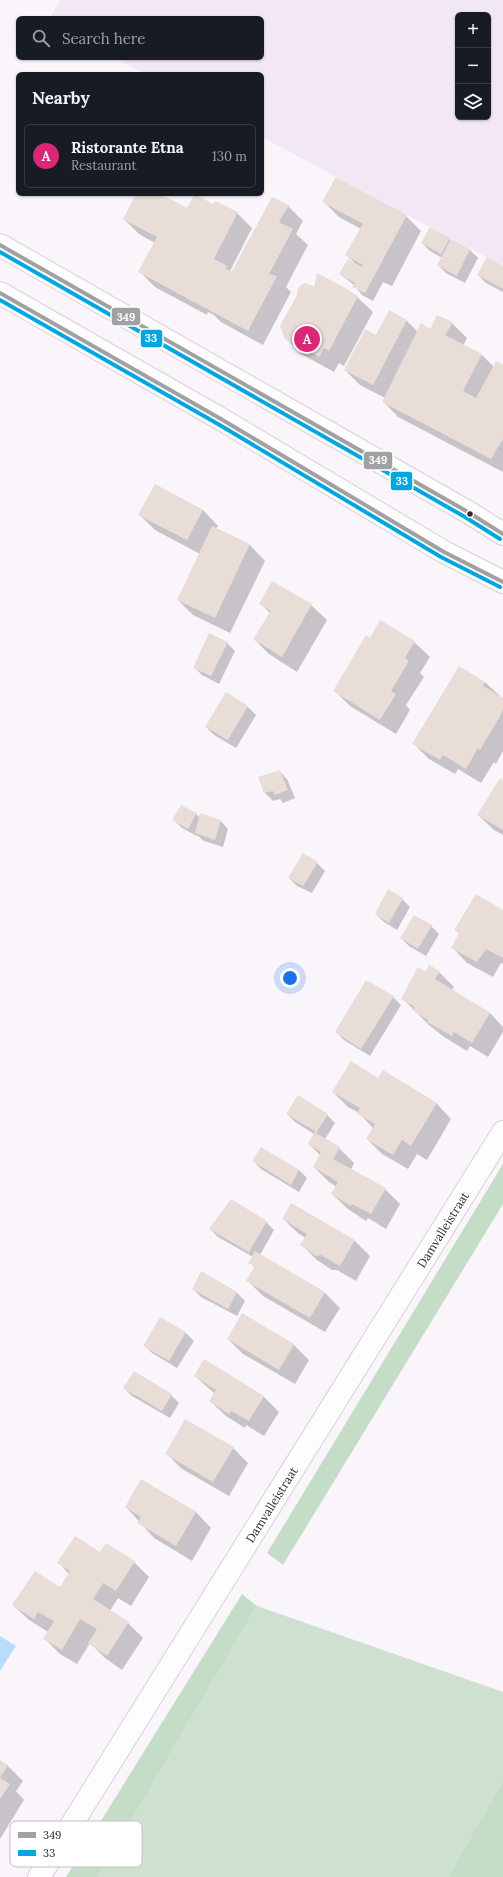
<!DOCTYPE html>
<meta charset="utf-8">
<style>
:root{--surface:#171b24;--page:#20242c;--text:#f1f3f6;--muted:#9ea1a6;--line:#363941;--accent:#db2777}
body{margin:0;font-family:Lora,serif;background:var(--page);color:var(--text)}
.controls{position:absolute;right:12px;top:12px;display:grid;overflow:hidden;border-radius:6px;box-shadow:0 1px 3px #0004}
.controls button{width:36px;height:36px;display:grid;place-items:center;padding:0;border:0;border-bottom:1px solid var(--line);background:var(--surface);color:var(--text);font:20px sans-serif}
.you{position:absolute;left:290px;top:978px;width:14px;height:14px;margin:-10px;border:3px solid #fff;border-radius:50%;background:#1a73e8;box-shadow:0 0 0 6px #1a73e833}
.badge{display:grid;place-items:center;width:26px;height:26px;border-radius:50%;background:var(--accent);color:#fff;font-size:13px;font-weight:700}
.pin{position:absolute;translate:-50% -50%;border:2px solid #fff;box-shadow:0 1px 4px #0006}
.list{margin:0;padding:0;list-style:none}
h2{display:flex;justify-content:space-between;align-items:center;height:52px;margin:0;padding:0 16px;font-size:17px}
h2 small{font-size:13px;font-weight:400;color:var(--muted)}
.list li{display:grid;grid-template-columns:26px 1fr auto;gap:12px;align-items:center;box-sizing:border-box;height:64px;margin:0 8px 8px;padding:0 8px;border:1px solid var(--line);border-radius:6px}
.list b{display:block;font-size:15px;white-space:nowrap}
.list p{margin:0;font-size:13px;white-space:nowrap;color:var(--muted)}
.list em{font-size:13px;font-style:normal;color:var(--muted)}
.icon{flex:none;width:22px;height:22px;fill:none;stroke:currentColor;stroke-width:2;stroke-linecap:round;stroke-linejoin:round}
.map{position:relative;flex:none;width:503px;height:1877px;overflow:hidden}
.search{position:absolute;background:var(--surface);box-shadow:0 1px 3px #0004;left:16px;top:16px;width:248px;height:44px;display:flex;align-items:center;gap:10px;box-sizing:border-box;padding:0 14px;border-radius:6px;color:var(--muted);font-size:15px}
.panel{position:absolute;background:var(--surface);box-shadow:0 1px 3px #0004;left:16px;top:72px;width:248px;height:124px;border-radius:6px}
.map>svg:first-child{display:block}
.built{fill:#f2e7f5;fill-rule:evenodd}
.green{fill:#cee0cf}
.forest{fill:#c5ddc7}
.water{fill:#b9dcfd}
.shadow{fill:#0003}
.building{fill:#e8ded7}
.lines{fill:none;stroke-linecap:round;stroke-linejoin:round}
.secondary-casing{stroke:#d6d1d7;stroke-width:24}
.secondary{stroke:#fefdfe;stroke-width:22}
.bus-1-casing{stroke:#fff;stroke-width:7}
.bus-2-casing{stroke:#fff;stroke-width:7}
.bus-1{stroke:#a1a0a2;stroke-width:4}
.bus-2{stroke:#00a6e2;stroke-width:4}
.bus-dot{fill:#2f2c31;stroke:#fff;stroke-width:1.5}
.labels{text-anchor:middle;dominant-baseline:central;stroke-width:3;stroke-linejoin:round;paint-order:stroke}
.street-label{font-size:12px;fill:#2f2c31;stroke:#fff}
.key{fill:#fff;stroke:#c1c0c1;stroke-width:1}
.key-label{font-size:11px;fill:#2f2c31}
.line-badge{stroke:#fff;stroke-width:1.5}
.badge-label{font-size:11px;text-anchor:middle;font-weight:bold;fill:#fff}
</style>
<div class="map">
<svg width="503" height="1877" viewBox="0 0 503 1877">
<rect width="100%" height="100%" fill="#faf4fb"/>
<path class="built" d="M60 0H503V266L262 137V74H145L116 58H262V18H50ZM458 15H488V117H458Z"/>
<path class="green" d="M257 1606 503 1692V1780L448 1877H98Z"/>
<path class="forest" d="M503 1164V1204L283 1565 267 1553Z
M242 1594 257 1606 98 1877H66Z
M503 1780V1877H448Z"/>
<path class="water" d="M0 1636 16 1646 0 1671Z"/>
<path class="shadow" d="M137 194H158L187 210 213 205 237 213 252 228 230 271 231 272 288 206 303 221 296 234 308 245 286 287 291 292 263 345 221 322 214 315 208 312 207 315 155 287 140 272 155 243 139 234 124 219Z
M324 202 406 216 421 231 392 286 383 282 373 301 362 295 354 285 340 274 354 262 346 255 361 229 339 217Z
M449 239 470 250 478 258 465 283 446 273 438 265 442 258 430 251 422 243Z
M503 267V292L486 283 478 275Z
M315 288 357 297 373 312 344 366 339 363 334 372 301 354 286 338Z
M390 311 407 321 417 331 430 330 452 323 467 338 463 346 482 355 494 367H503V472L398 417 383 401 385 398 360 385 345 370 376 337Z
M155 485 203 510 218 526 216 529 250 545 265 561 230 633 193 615 178 600 200 554 155 530 140 515Z
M272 582 311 605 327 620 297 672 269 654 254 639 270 613 260 603Z
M370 639 414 642 430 657 420 673 424 677 406 705 410 710 396 734 350 706 335 691Z
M227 643 235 651 219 684 202 675 194 667Z
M485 682 503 699V751L496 764 494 762 481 783 458 769 455 774 429 759 414 744Z
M226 694 248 707 256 715 236 748 214 735 206 727Z
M279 771 287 779 295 798 283 803 280 799 273 801 265 793Z
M503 781V835L494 830 478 815Z
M196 814 200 818 220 820 228 829 223 847 204 841 197 835V836L182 828 174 820Z
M317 863 325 871 312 893 297 886 289 878Z
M402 899 410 907 397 930 384 922 376 914Z
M503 911V964L501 963 493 977 467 963 452 947 460 934 456 930Z
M431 926 439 934 426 956 409 946 401 938Z
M439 972 454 987 452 990 490 1013 503 1027V1032L488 1057 470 1046 467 1051 444 1037 429 1025 403 999 426 973Z
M393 997 401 1005 370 1056 344 1040 336 1032Z
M333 1092 436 1103 451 1119 427 1160 417 1154 408 1169 382 1154 367 1139 373 1128 359 1113 348 1107Z
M287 1114 327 1115 335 1123 325 1139 339 1148 354 1163 351 1170 385 1189 400 1204 386 1229 368 1218 366 1221 348 1209 332 1194 337 1187 329 1182 314 1167 320 1155 309 1144 314 1134 295 1122Z
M261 1149 299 1170 307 1178 299 1192 261 1169 253 1161Z
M292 1204 355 1241 370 1256 356 1281 337 1270H332L317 1260 302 1245 306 1238 299 1234 283 1219Z
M220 1214 266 1222 274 1230 260 1255 325 1293 340 1308 325 1332 263 1296 248 1281 255 1268 250 1262 253 1257 218 1237 210 1229Z
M202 1272 237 1293 245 1301 237 1316 201 1297 193 1289Z
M243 1315 294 1345 309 1360 295 1384 243 1354 228 1339Z
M160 1318 186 1333 194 1341 177 1368 152 1353 144 1345Z
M204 1360 264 1397 279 1412 264 1436 246 1425 245 1428 226 1416 210 1401 215 1394 195 1376Z
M124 1388 171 1395 179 1403 170 1418 132 1396Z
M233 1448 248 1463 229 1496 182 1469 167 1454Z
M142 1481 196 1512 211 1528 192 1561 154 1538 126 1507Z
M100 1554 134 1562 149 1577 131 1606 118 1598 110 1611 128 1623 143 1638 122 1670 105 1658 90 1643 77 1664 60 1654 45 1639 48 1632 29 1620 13 1605 61 1588 69 1574 59 1563Z
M0 1761 8 1766 23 1781 16 1791 24 1800 0 1839Z"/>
<path class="building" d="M336 177 407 215 365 293 352 287 355 283 339 274 348 259 362 267 363 265 345 255 363 224 322 202Z
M136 194H160L187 208 195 194 213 204 215 201 238 212 214 259 227 266 225 269 232 271 272 197 289 205 279 222 293 229 269 274 277 276 248 331 138 272 157 237 123 219Z
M430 227 450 238 441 254 421 243Z
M451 239 470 249 457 276 437 265Z
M487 257 503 266V289L477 275Z
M317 273 340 285 358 296 329 351 324 348 319 357 285 339 280 326 297 295V290L301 285 306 283 314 287Z
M389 310 407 320 373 385 344 370 365 329 376 335Z
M437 315 453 322 445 335 482 354 463 391 476 398 496 361 503 365V439L491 459 382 402 421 323 430 329Z
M155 484 203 510 187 540 138 515Z
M212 526 250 544 215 618 177 600Z
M272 581 312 604 282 657 253 639 271 611 259 604Z
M380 620 415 641 405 658 409 661 391 691 396 694 380 720 333 691 366 635 370 638Z
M209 633 228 642 211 676 193 668Z
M459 666 485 682 483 686 503 698V709L500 716 480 750 478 748 466 769 443 755 440 760 412 744Z
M226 692 248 706 228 740 205 727Z
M280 770 288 790 275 795 273 791 264 793 258 777Z
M500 778 503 780V830L477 815Z
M181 805 197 813 188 829 172 820Z
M200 813 221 820 215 840 195 833Z
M303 853 318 862 303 886 288 878Z
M388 889 403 898 389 923 375 914Z
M476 894 503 910V958L486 949 477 962 451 948 459 933 454 930Z
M414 915 432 925 418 949 400 938Z
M429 965 440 971 435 979 490 1013 472 1043 454 1032 452 1036 427 1022 428 1020 412 1010 415 1007 401 999 418 967 425 972Z
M366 980 394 996 361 1049 335 1032Z
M351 1061 378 1078 383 1070 437 1103 411 1146 402 1140 393 1155 366 1139 375 1124 357 1114 360 1108 332 1092Z
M298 1095 328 1114 316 1133 340 1147 333 1159 386 1188 371 1214 352 1204 351 1206 331 1194 338 1182 313 1167 321 1152 308 1144 315 1131 286 1114Z
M261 1147 299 1170 291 1185 252 1161Z
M231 1199 267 1221 249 1252 209 1229Z
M291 1203 355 1240 340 1266 321 1255 316 1256 300 1245 307 1234 282 1219Z
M255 1251 325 1292 310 1318 246 1281 255 1266 248 1263Z
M201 1271 237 1292 228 1309 192 1289Z
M242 1313 294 1344 279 1370 227 1339Z
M160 1317 186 1332 169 1361 143 1346Z
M204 1359 264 1396 249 1421 231 1411 229 1414 209 1401 216 1390 194 1376Z
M134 1371 172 1394 162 1411 123 1388Z
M185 1419 234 1447 213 1482 165 1454Z
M141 1479 196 1512 176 1546 137 1523 141 1517 125 1507Z
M75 1536 100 1552 106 1543 135 1561 116 1591 103 1583 93 1599 129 1622 107 1656 88 1643 97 1629 80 1619 62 1650 43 1639 54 1621 38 1612 34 1619 12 1605 35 1571 60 1587 70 1571 57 1563Z
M0 1760 8 1765 0 1778 10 1784 0 1799Z"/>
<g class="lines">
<g class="secondary-casing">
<g id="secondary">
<path d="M0 245 468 512 503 534"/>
<path d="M0 293 221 419 444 552 503 582"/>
<path id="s1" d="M39 1877 503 1132"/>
</g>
</g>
<use href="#secondary" class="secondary"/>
<g class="bus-1-casing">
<path id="bus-1" d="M0 245 468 512 503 534
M0 293 221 419 444 552 503 582"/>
</g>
<g class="bus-2-casing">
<path id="bus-2" d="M0 252 465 517 500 539
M0 300 218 424 441 557 500 587"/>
</g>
<use href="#bus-1" class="bus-1"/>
<use href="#bus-2" class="bus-2"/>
</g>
<circle class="bus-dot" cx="470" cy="514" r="3.5"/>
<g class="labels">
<g class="street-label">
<text stroke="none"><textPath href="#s1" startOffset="763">Damvalleistraat</textPath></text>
<text stroke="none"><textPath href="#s1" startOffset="439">Damvalleistraat</textPath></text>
</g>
</g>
<rect x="10" y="1821" width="132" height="46" rx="6" class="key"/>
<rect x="18" y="1832" width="18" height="6" fill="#a1a0a2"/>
<rect x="18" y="1850" width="18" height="6" fill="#00a6e2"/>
<g class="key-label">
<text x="43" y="1839">349</text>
<text x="43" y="1857">33</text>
</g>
<g class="line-badge">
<rect x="111" y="307" width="30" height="19" rx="4" fill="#a1a0a2"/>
<rect x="140" y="329" width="23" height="19" rx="4" fill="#00a6e2"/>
<rect x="363" y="451" width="30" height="19" rx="4" fill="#a1a0a2"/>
<rect x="390" y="471" width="23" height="20" rx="4" fill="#00a6e2"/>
</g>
<g class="badge-label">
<text x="126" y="321">349</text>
<text x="151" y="342">33</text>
<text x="378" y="464">349</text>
<text x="402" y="485">33</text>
</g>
</svg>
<div class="controls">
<button>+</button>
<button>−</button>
<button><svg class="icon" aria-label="layers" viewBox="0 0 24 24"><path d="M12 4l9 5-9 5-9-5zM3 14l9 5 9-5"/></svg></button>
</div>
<div class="you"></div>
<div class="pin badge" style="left:307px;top:339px">A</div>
<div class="search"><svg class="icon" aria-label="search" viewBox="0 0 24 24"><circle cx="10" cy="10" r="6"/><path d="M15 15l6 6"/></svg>Search here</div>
<section class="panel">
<h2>Nearby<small></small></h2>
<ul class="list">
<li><span class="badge">A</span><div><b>Ristorante Etna</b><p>Restaurant</p></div><em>130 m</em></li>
</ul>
</section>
</div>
